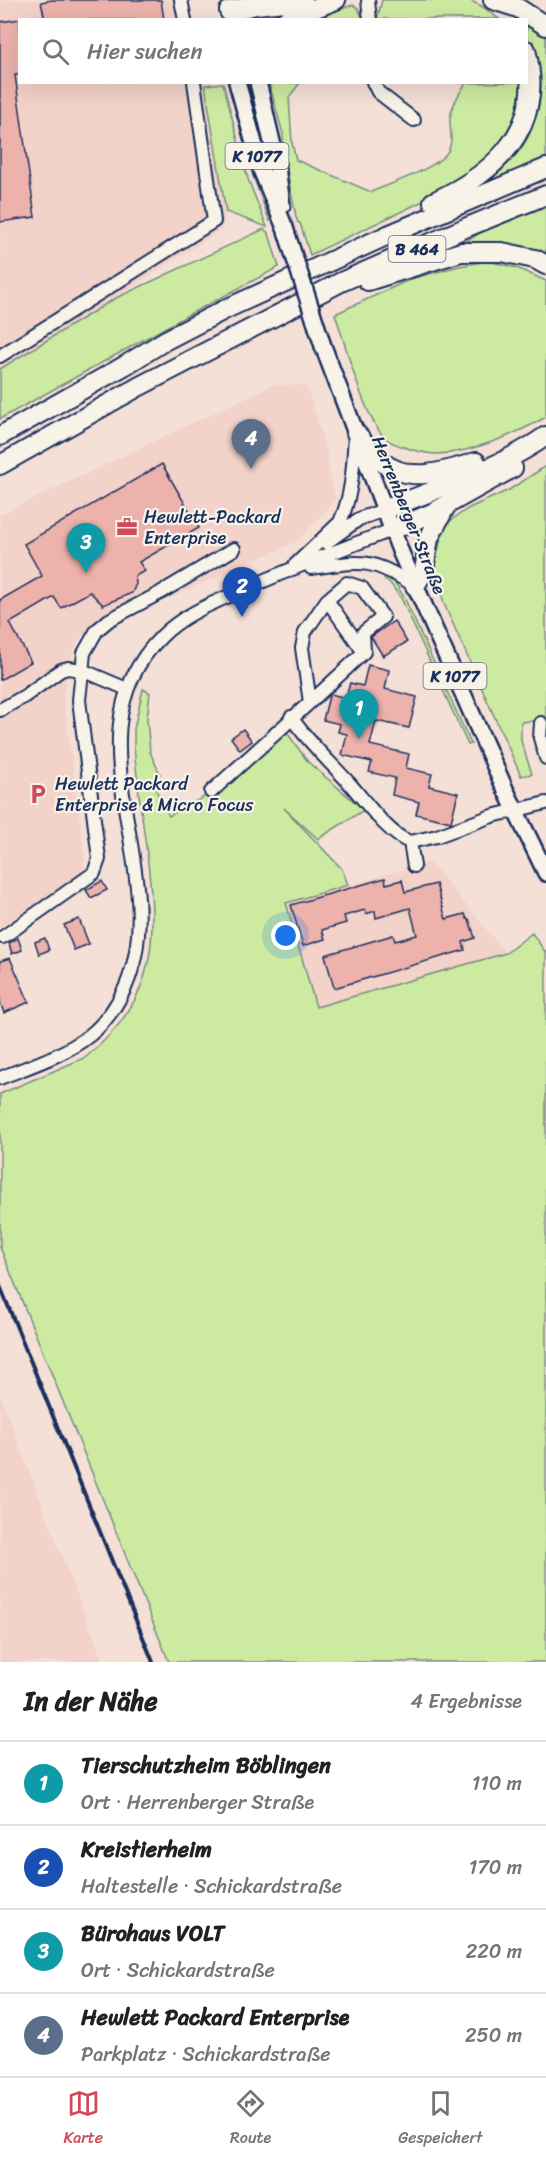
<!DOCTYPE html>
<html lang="de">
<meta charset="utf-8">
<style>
:root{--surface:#fff;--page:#f6f6f6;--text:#202124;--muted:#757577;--line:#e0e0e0;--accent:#d1495b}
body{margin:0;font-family:Sriracha,sans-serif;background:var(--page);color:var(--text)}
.you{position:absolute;left:286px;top:936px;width:21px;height:21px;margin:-15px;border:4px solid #fff;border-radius:50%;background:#1a73e8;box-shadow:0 0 0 9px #1a73e833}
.badge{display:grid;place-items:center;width:39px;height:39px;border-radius:50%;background:var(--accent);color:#fff;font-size:20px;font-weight:700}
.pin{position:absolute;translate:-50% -50px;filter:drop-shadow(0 2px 3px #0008)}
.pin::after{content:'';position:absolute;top:32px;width:21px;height:18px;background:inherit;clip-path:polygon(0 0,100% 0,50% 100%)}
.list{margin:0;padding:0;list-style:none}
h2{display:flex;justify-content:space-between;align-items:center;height:78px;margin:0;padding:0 24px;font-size:26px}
h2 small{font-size:20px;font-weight:400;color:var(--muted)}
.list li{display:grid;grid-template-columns:39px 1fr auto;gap:18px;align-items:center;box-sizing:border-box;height:84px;padding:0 24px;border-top:2px solid var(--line)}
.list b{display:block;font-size:22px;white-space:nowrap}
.list p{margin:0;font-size:20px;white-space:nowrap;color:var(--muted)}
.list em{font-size:20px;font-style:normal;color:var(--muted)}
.icon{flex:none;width:33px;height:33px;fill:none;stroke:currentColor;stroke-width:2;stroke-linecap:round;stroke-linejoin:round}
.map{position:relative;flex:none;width:546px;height:1662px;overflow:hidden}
.search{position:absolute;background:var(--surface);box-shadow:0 6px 24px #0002;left:18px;right:18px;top:18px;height:66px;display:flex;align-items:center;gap:15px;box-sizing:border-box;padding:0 21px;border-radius:0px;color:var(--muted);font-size:22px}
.sheet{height:414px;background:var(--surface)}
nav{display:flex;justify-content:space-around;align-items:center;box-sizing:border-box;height:84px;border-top:2px solid var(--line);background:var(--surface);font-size:16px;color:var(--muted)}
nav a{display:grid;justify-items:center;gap:3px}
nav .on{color:var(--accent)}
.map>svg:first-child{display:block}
.built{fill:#f2d2c9}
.green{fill:#cdeaa1;stroke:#748c80;stroke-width:1.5}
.building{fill:#edb2ac;stroke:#1b2f5e;stroke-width:1.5}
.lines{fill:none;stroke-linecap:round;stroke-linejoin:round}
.minor-casing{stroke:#1b2f5e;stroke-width:16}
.major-casing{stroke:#1b2f5e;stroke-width:20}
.highway-casing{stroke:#1b2f5e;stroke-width:22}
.minor{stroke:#f7f3e8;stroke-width:12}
.major{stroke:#f7f3e8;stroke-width:15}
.highway{stroke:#f7f3e8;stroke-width:18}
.rail{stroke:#1b2f5e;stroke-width:4}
.major-bridge-casing{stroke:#1b2f5e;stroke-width:20;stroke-linecap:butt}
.major-bridge{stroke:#f7f3e8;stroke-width:15}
.labels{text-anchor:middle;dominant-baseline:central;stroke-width:4.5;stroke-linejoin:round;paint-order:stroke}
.shield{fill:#f7f3e8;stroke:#5d6a87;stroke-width:1.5}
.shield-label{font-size:16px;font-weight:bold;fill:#1b2f5e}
.street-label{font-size:18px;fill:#1b2f5e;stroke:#f7f3e8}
.poi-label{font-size:18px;fill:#1b2f5e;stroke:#f7f3e8;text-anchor:start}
</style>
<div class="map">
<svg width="546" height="1662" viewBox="0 0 546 1662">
<rect width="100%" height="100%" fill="#f4e0d6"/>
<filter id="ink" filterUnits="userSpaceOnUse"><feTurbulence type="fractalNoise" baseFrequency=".0167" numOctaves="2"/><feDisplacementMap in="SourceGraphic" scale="12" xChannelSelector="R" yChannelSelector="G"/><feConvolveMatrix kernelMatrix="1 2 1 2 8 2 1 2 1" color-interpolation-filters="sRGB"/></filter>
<g filter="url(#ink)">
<path class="built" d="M0 0H187L191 19 20 20V82L204 83 216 143 226 212 222 229 114 299 0 369Z
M272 385H306L326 449 329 473 336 499 298 541 80 637 73 651 63 694 85 859 83 871 33 909 0 927V515Z
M430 862 506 953 316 1007 286 903Z
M0 1396 26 1463 103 1662H0Z"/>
<path class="green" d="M382 0H469L483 7 499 19H377Z
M353 5 358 8 363 19 302 20Z
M527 22 546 34V161L481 186C492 175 505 166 516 155 535 133 544 99 540 71 538 58 529 47 527 36 526 32 527 26 527 22Z
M526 82 510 140 459 184 310 255 300 223H298L296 217 284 155 283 134 269 83H300L289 97 292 143 296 160 371 192C389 184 442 167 449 149 453 140 450 131 450 121 450 107 459 94 466 83Z
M223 83 248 179 267 227 226 212 205 85Z
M228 83H230L270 222 253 176Z
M546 206V258L461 245 484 230Z
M264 229 269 234 279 267 188 315 0 419V369L114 299Z
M488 261 517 268 546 281V417C516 434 472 453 437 454 425 454 412 450 401 446 396 444 389 442 385 438 363 416 346 345 335 314L411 279 459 266Z
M546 466V720L521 722V741L532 774 521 776 445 606 436 577 435 561 443 531 450 521 469 508 509 490Z
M387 575 394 581 404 597 471 744 468 745 401 598 390 583 384 579Z
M143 689 150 693 147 719 150 752 160 774 151 780 169 816 215 791 283 727 308 762 364 810 318 839 284 808 342 869 348 885 286 903 316 1007 506 953 532 933 546 953V1662H169L0 1247V1094L86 1057C161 996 157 934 146 846 141 813 137 780 134 747V729Z"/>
<path class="building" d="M52 0H161L164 20H45L41 2Z
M20 19V75H15L35 217 0 222V22Z
M162 464 199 528 139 562 145 571 135 576 136 584 132 593 103 605 90 592 61 608 54 597 10 623 31 662 0 680V600L42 576 24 544Z
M394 621 407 642 383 656 371 637Z
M368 665 389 670 385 689 417 697 409 728 376 721 370 745 409 754 406 768 432 774 429 786 458 793 451 822 416 814 419 802 392 795 395 778 369 772 372 762 342 755 347 734 338 732 340 724 323 720 329 696 331 694 346 698 350 683 363 686Z
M243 729 252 741 240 750 231 738Z
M385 878 386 884 402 880 405 892 436 884 446 919 465 914 467 919H469L475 938 463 942 465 950 334 988 325 955 393 935 395 941 417 935 410 908 376 918 375 911 366 914 365 910 344 916 346 923 322 930 325 939 303 946 291 905Z
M102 881 107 890 91 898 86 890Z
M79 919 89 944 74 950 64 925Z
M18 938 22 950 12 954 9 943Z
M45 938 49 950 39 954 35 942Z
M10 958 29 1002 4 1013 0 1002V961Z"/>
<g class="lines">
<g class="minor-casing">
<path id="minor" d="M181 0 185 20
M368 0 370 20
M373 82 378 92 414 120
M0 356 214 221 194 82
M326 543 359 519 384 510
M294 566 340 522C353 493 353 465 355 434
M311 568C362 561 370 557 415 586
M327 600 363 651
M0 710 25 696 61 670 68 668 82 670 127 689
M291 717C308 742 330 762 350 784 365 801 389 835 410 842L437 836 492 816 546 803
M541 723 540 738 546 758
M211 792C262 745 314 700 364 652L363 633 383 617 362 588 347 583 327 600 305 632 302 648 310 702
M410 842 414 866
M3 937 94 873 99 859 79 700 84 653 97 630 109 620 160 593 234 549
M0 1078C30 1066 65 1055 90 1035 105 1023 117 1005 125 988 176 874 61 735 162 636 185 613 216 602 245 589 293 568 343 548 392 530"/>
</g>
<g class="major-casing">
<path id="major" d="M237 82 262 172 285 228
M258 82 276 159 282 206
M323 346 401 553 505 789 546 873"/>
</g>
<g class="highway-casing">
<path id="highway" d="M493 0 518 8 546 26
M235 20 229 11 256 5 303 0
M286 20 336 0
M433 202C496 173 546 128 526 50
M368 281 461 252H502L535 259 546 265
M356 433C364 442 372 453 381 461 410 485 445 471 476 462
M0 436 124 366 166 340 228 308 388 235 546 168
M0 465 138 387 341 282 465 228 546 195
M384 510C438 488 497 470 546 436
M392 530 432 513 513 468
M415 586 424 571 429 538 446 506"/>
</g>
<use href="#minor" class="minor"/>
<use href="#major" class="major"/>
<use href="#highway" class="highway"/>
<path class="rail" d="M0 1286 153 1662"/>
<g class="major-bridge-casing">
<path id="major-bridge" d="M285 228 323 346"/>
</g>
<use href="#major-bridge" class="major-bridge"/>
</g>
</g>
<defs>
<g id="office-bare" transform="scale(1.62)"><path d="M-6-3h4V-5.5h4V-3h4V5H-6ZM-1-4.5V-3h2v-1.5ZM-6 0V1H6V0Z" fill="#d1495b" stroke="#f7f3e8" stroke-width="2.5" paint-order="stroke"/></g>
<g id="parking-bare" transform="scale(1.62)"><path d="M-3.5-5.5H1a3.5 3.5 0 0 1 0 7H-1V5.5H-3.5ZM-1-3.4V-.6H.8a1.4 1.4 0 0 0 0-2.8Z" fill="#d1495b" stroke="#f7f3e8" stroke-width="2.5" paint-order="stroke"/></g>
</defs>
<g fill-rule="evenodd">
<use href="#office-bare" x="127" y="527"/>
<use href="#parking-bare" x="38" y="794"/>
</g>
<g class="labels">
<g class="shield">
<rect x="225.5" y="143" width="63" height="26" rx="4.5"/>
<rect x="388.5" y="236" width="57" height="26" rx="4.5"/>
<rect x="423.5" y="663" width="63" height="26" rx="4.5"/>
</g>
<g class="shield-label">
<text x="257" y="156">K 1077</text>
<text x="417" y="249">B 464</text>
<text x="455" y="676">K 1077</text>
</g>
<g class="street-label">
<text transform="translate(409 515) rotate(68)">Herrenberger Straße</text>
</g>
<g class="poi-label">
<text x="144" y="517">Hewlett-Packard<tspan x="144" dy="21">Enterprise</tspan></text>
<text x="55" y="784">Hewlett Packard<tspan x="55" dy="21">Enterprise &amp; Micro Focus</tspan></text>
</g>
</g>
</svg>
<div class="you"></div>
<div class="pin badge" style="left:359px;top:739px;background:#0f9aa8">1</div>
<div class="pin badge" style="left:242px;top:617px;background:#1a4fb4">2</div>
<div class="pin badge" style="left:86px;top:573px;background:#0f9aa8">3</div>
<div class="pin badge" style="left:251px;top:469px;background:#5c6f8a">4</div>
<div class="search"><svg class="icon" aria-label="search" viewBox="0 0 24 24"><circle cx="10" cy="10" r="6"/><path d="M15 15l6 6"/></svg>Hier suchen</div>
</div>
<section class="sheet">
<h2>In der Nähe<small>4 Ergebnisse</small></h2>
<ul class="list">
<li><span class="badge" style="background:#0f9aa8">1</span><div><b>Tierschutzheim Böblingen</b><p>Ort · Herrenberger Straße</p></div><em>110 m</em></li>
<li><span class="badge" style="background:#1a4fb4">2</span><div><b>Kreistierheim</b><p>Haltestelle · Schickardstraße</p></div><em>170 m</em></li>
<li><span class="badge" style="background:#0f9aa8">3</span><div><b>Bürohaus VOLT</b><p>Ort · Schickardstraße</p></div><em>220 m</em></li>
<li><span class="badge" style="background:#5c6f8a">4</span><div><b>Hewlett Packard Enterprise</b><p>Parkplatz · Schickardstraße</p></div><em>250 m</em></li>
</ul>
</section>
<nav>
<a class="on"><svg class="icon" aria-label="map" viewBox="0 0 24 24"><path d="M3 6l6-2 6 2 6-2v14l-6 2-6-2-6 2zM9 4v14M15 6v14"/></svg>Karte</a>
<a><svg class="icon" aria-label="directions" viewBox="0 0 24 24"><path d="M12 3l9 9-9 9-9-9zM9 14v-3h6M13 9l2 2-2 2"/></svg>Route</a>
<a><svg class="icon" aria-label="saved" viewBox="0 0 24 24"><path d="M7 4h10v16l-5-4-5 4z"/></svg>Gespeichert</a>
</nav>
